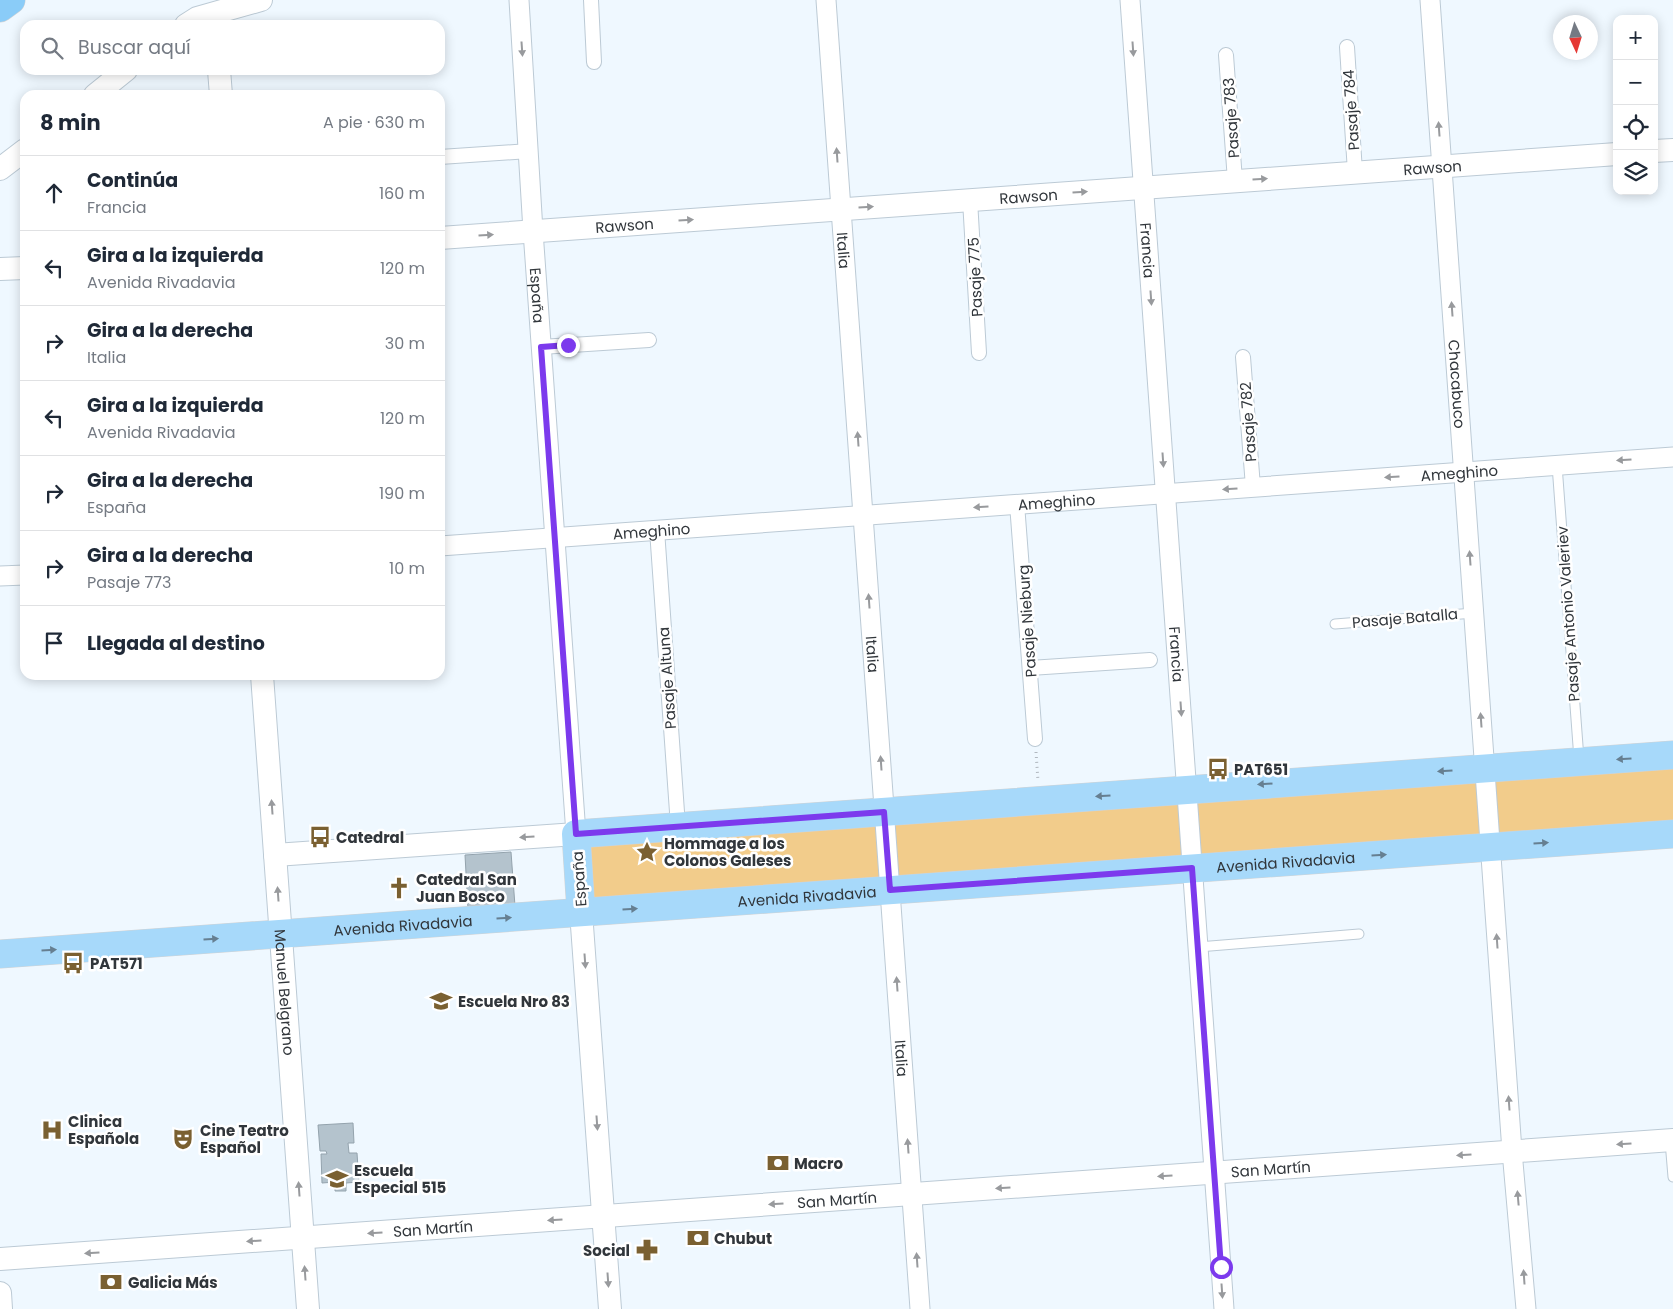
<!DOCTYPE html>
<html lang="es">
<meta charset="utf-8">
<style>
:root{--surface:#fff;--page:#f2f2f3;--text:#1f2937;--muted:#747a83;--line:#e0e1e3}
body{margin:0;font-family:Poppins,sans-serif;background:var(--page);color:var(--text)}
.controls{position:absolute;right:15px;top:15px;display:grid;overflow:hidden;border-radius:10px;box-shadow:0 2px 12px #0003}
.controls button{width:45px;height:45px;display:grid;place-items:center;padding:0;border:0;border-bottom:1px solid var(--line);background:var(--surface);color:var(--text);font:25px sans-serif}
.compass{position:absolute;left:1553px;top:15px;width:45px;height:45px;border-radius:50%;background:var(--surface);box-shadow:0 2px 12px #0003;rotate:176deg}
.stop{position:absolute;width:15px;height:15px;margin:-11px;border:4px solid #7c3aed;border-radius:50%;background:#fff}
.stop.end{background:#7c3aed;border-color:#fff;box-shadow:0 1px 5px #0008}
.list{margin:0;padding:0;list-style:none}
h2{display:flex;justify-content:space-between;align-items:center;height:65px;margin:0;padding:0 20px;font-size:21px}
h2 small{font-size:16px;font-weight:400;color:var(--muted)}
.list li{display:grid;grid-template-columns:32px 1fr auto;gap:15px;align-items:center;box-sizing:border-box;height:75px;padding:0 20px;border-top:1px solid var(--line)}
.list b{display:block;font-size:19px;white-space:nowrap}
.list p{margin:0;font-size:16px;white-space:nowrap;color:var(--muted)}
.list em{font-size:16px;font-style:normal;color:var(--muted)}
.icon{flex:none;width:28px;height:28px;fill:none;stroke:currentColor;stroke-width:2;stroke-linecap:round;stroke-linejoin:round}
.map{position:relative;flex:none;width:1673px;height:1309px;overflow:hidden}
.search{position:absolute;background:var(--surface);box-shadow:0 2px 12px #0003;left:20px;top:20px;width:425px;height:55px;display:flex;align-items:center;gap:12px;box-sizing:border-box;padding:0 18px;border-radius:15px;color:var(--muted);font-size:19px}
.panel{position:absolute;background:var(--surface);box-shadow:0 2px 12px #0003;left:20px;top:90px;width:425px;height:590px;border-radius:15px}
.map>svg:first-child{display:block}
.green{fill:#f2cc8b}
.building{fill:#b4c3cd;stroke:#94a3ad}
.lines{fill:none;stroke-linecap:round;stroke-linejoin:round}
.service-casing{stroke:#bccad5;stroke-width:11}
.pedestrian-casing{stroke:#bccad5;stroke-width:16}
.minor-casing{stroke:#bccad5;stroke-width:21}
.tertiary-casing{stroke:#bccad5;stroke-width:24}
.primary-casing{stroke:#d2d3d4;stroke-width:29}
.trunk-casing{stroke:#d2d3d4;stroke-width:29}
.path{stroke:#b1b8bf;stroke-width:3;stroke-dasharray:1 4;stroke-linecap:butt}
.service{stroke:#fff;stroke-width:9}
.pedestrian{stroke:#fff;stroke-width:14}
.minor{stroke:#fff;stroke-width:19}
.tertiary{stroke:#fff;stroke-width:22}
.primary{stroke:#a7d9fa;stroke-width:28}
.trunk{stroke:#8accf8;stroke-width:28}
.oneway{fill:#989a9d}
.oneway2{fill:#667f91}
.route{stroke:#7c3aed;stroke-width:6}
.labels{text-anchor:middle;dominant-baseline:central;stroke-width:5;stroke-linejoin:round;paint-order:stroke}
.street-label{font-size:15px;fill:#31363b;stroke:#fff}
.poi-label{font-size:15px;font-weight:bold;fill:#31363b;stroke:#fff;text-anchor:start}
</style>
<div class="map">
<svg width="1673" height="1309" viewBox="0 0 1673 1309">
<rect width="100%" height="100%" fill="#eff8ff"/>
<path class="green" d="M1673 755V834L581 912 576 834Z"/>
<path class="building" d="M511 852 515 906 468 909 465 855Z
M353 1123 354 1143H348L349 1153H357L359 1182 346 1183V1191H335V1182L322 1183 321 1154H327L326 1151H320L318 1125Z"/>
<g class="lines">
<g class="service-casing">
<path id="service" d="M1557 465 1579 759
M1335 624 1474 613
M1198 947 1359 934
M1670 1141 1673 1177"/>
</g>
<g class="pedestrian-casing">
<path id="pedestrian" d="M591 0 594 62
M1347 47 1355 172
M1226 55 1235 181
M440 157 529 151
M970 200 979 353
M541 347 649 340
M1243 357 1253 487
M1017 504 1035 739
M657 530 678 826
M1030 668 1150 660"/>
</g>
<g class="minor-casing">
<g id="minor">
<path id="s1" d="M519 0 533 231 576 834"/>
<path id="s2" d="M826 0 920 1309"/>
<path id="s3" d="M1130 0 1224 1309"/>
<path id="s4" d="M1430 0 1512 1151 1526 1309"/>
<path id="s5" d="M440 546 1673 457"/>
<path d="M0 576 25 575"/>
</g>
</g>
<g class="tertiary-casing">
<g id="tertiary">
<path d="M186 25 197 18 261 0"/>
<path d="M219 70 221 95"/>
<path d="M95 95 126 70"/>
<path d="M1654 151 1673 150"/>
<path d="M0 169 25 150"/>
<path id="s6" d="M440 238 1617 154"/>
<path d="M0 269 25 268"/>
<path id="s7" d="M262 675 308 1309"/>
<path d="M275 855 576 834"/>
<path d="M581 912 610 1309"/>
<path id="s8" d="M0 1259 1673 1140"/>
<path d="M0 1293 1 1309"/>
</g>
</g>
<g class="primary-casing">
<g id="primary">
<path d="M581 912 576 834 1673 755"/>
<path id="s9" d="M0 954 1673 834"/>
</g>
</g>
<g class="trunk-casing">
<path id="trunk" d="M0 8 11 0"/>
</g>
<path class="path" d="M1036 752 1038 781"/>
<use href="#service" class="service"/>
<use href="#pedestrian" class="pedestrian"/>
<use href="#minor" class="minor"/>
<use href="#tertiary" class="tertiary"/>
<use href="#primary" class="primary"/>
<use href="#trunk" class="trunk"/>
</g>
<defs><path id="oneway-solid" d="M-6-.8H1V-3.2L6.5 0L1 3.2V.8H-6Z" transform="scale(1.25)"/></defs>
<g class="oneway">
<use href="#oneway-solid" transform="translate(522 49) rotate(86)"/>
<use href="#oneway-solid" transform="translate(1133 49) rotate(86)"/>
<use href="#oneway-solid" transform="translate(1439 129) rotate(-94)"/>
<use href="#oneway-solid" transform="translate(837 155) rotate(-94)"/>
<use href="#oneway-solid" transform="translate(1260 179) rotate(-4)"/>
<use href="#oneway-solid" transform="translate(1080 192) rotate(-4)"/>
<use href="#oneway-solid" transform="translate(866 207) rotate(-4)"/>
<use href="#oneway-solid" transform="translate(686 220) rotate(-4)"/>
<use href="#oneway-solid" transform="translate(486 235) rotate(-4)"/>
<use href="#oneway-solid" transform="translate(1151 298) rotate(86)"/>
<use href="#oneway-solid" transform="translate(1452 309) rotate(-94)"/>
<use href="#oneway-solid" transform="translate(858 439) rotate(-94)"/>
<use href="#oneway-solid" transform="translate(1163 460) rotate(86)"/>
<use href="#oneway-solid" transform="translate(1624 460) rotate(176)"/>
<use href="#oneway-solid" transform="translate(1392 477) rotate(176)"/>
<use href="#oneway-solid" transform="translate(1230 489) rotate(176)"/>
<use href="#oneway-solid" transform="translate(981 507) rotate(176)"/>
<use href="#oneway-solid" transform="translate(1470 558) rotate(-94)"/>
<use href="#oneway-solid" transform="translate(869 601) rotate(-94)"/>
<use href="#oneway-solid" transform="translate(1181 709) rotate(86)"/>
<use href="#oneway-solid" transform="translate(1481 720) rotate(-94)"/>
<use href="#oneway-solid" transform="translate(881 763) rotate(-94)"/>
<use href="#oneway-solid" transform="translate(272 807) rotate(-94)"/>
<use href="#oneway-solid" transform="translate(527 837) rotate(176)"/>
<use href="#oneway-solid" transform="translate(278 894) rotate(-94)"/>
<use href="#oneway-solid" transform="translate(1497 941) rotate(-94)"/>
<use href="#oneway-solid" transform="translate(585 961) rotate(86)"/>
<use href="#oneway-solid" transform="translate(897 984) rotate(-94)"/>
<use href="#oneway-solid" transform="translate(1509 1103) rotate(-94)"/>
<use href="#oneway-solid" transform="translate(597 1123) rotate(86)"/>
<use href="#oneway-solid" transform="translate(1624 1144) rotate(176)"/>
<use href="#oneway-solid" transform="translate(908 1146) rotate(-94)"/>
<use href="#oneway-solid" transform="translate(1464 1155) rotate(176)"/>
<use href="#oneway-solid" transform="translate(1165 1176) rotate(176)"/>
<use href="#oneway-solid" transform="translate(1003 1188) rotate(176)"/>
<use href="#oneway-solid" transform="translate(299 1189) rotate(-94)"/>
<use href="#oneway-solid" transform="translate(1518 1198) rotate(-95)"/>
<use href="#oneway-solid" transform="translate(776 1204) rotate(176)"/>
<use href="#oneway-solid" transform="translate(555 1220) rotate(176)"/>
<use href="#oneway-solid" transform="translate(375 1233) rotate(176)"/>
<use href="#oneway-solid" transform="translate(254 1241) rotate(176)"/>
<use href="#oneway-solid" transform="translate(92 1253) rotate(176)"/>
<use href="#oneway-solid" transform="translate(917 1260) rotate(-94)"/>
<use href="#oneway-solid" transform="translate(305 1273) rotate(-94)"/>
<use href="#oneway-solid" transform="translate(1524 1277) rotate(-94)"/>
<use href="#oneway-solid" transform="translate(608 1280) rotate(86)"/>
<use href="#oneway-solid" transform="translate(1222 1291) rotate(86)"/>
</g>
<g class="oneway2">
<use href="#oneway-solid" transform="translate(1624 759) rotate(176)"/>
<use href="#oneway-solid" transform="translate(1445 771) rotate(176)"/>
<use href="#oneway-solid" transform="translate(1265 784) rotate(176)"/>
<use href="#oneway-solid" transform="translate(1103 796) rotate(176)"/>
<use href="#oneway-solid" transform="translate(1541 843) rotate(-4)"/>
<use href="#oneway-solid" transform="translate(1379 855) rotate(-4)"/>
<use href="#oneway-solid" transform="translate(630 909) rotate(-4)"/>
<use href="#oneway-solid" transform="translate(504 918) rotate(-4)"/>
<use href="#oneway-solid" transform="translate(211 939) rotate(-4)"/>
<use href="#oneway-solid" transform="translate(49 950) rotate(-4)"/>
</g>
<g class="lines">
<path class="route" d="M568 345 541 347 576 834 884 812 890 890 1192 868 1221 1267"/>
</g>
<defs>
<g id="bus-bare" transform="scale(1.725)"><path d="M-5-6H5V4H4V6H2V4H-2V6H-4V4H-5ZM-3.5-4V0h7V-4ZM-3.5 1.2v1.5H-2V1.2ZM2 1.2v1.5H3.5V1.2Z" fill="#7a6031" stroke="#fff" stroke-width="2.5" paint-order="stroke"/></g>
<g id="sight-bare" transform="scale(1.725)"><path d="M0-6L1.8-2.2L6-1.7L2.9 1.2L3.7 5.4L0 3.3L-3.7 5.4L-2.9 1.2L-6-1.7L-1.8-2.2Z" fill="#7a6031" stroke="#fff" stroke-width="2.5" paint-order="stroke"/></g>
<g id="church-bare" transform="scale(1.725)"><path d="M-1.2-6h2.4v3.5h3.3v2.4h-3.3V6h-2.4V-.1h-3.3v-2.4h3.3Z" fill="#7a6031" stroke="#fff" stroke-width="2.5" paint-order="stroke"/></g>
<g id="school-bare" transform="scale(1.725)"><path d="M0-5L7-2L0 1L-7-2ZM-4 1L0 2.5L4 1V4Q0 6-4 4Z" fill="#7a6031" stroke="#fff" stroke-width="2.5" paint-order="stroke"/></g>
<g id="hospital-bare" transform="scale(1.725)"><path d="M-5-5h3v3.5h4V-5h3V5h-3V1.5h-4V5h-3Z" fill="#7a6031" stroke="#fff" stroke-width="2.5" paint-order="stroke"/></g>
<g id="theatre-bare" transform="scale(1.725)"><path d="M-5-5.5Q0-4 5-5.5V0Q5 5 0 6Q-5 5-5 0ZM-3.3-2.5H-1v1.5H-3.3ZM1-2.5H3.3v1.5H1ZM-2.8 1Q0 5.5 2.8 1Z" fill="#7a6031" stroke="#fff" stroke-width="2.5" paint-order="stroke"/></g>
<g id="bank-bare" transform="scale(1.725)"><path d="M-6-4H6V4H-6ZM0-2.3a2.3 2.3 0 1 0 0 4.6a2.3 2.3 0 1 0 0-4.6Z" fill="#7a6031" stroke="#fff" stroke-width="2.5" paint-order="stroke"/></g>
<g id="pharmacy-bare" transform="scale(1.725)"><path d="M-2-6h4v4h4v4h-4v4h-4v-4h-4v-4h4Z" fill="#7a6031" stroke="#fff" stroke-width="2.5" paint-order="stroke"/></g>
</defs>
<g fill-rule="evenodd">
<use href="#bus-bare" x="1218" y="769"/>
<use href="#bus-bare" x="320" y="837"/>
<use href="#sight-bare" x="647" y="852"/>
<use href="#church-bare" x="399" y="888"/>
<use href="#bus-bare" x="73" y="963"/>
<use href="#school-bare" x="441" y="1001"/>
<use href="#hospital-bare" x="52" y="1130"/>
<use href="#theatre-bare" x="183" y="1139"/>
<use href="#bank-bare" x="778" y="1163"/>
<use href="#school-bare" x="337" y="1179"/>
<use href="#bank-bare" x="698" y="1238"/>
<use href="#pharmacy-bare" x="647" y="1250"/>
<use href="#bank-bare" x="111" y="1282"/>
</g>
<g class="labels">
<g class="street-label">
<text transform="translate(1351 110) rotate(-94)">Pasaje 784</text>
<text transform="translate(1231 118) rotate(-94)">Pasaje 783</text>
<text stroke="none"><textPath href="#s6" startOffset="995">Rawson</textPath></text>
<text stroke="none"><textPath href="#s6" startOffset="590">Rawson</textPath></text>
<text stroke="none"><textPath href="#s6" startOffset="185">Rawson</textPath></text>
<text stroke="none"><textPath href="#s2" startOffset="251">Italia</textPath></text>
<text stroke="none"><textPath href="#s3" startOffset="251">Francia</textPath></text>
<text transform="translate(975 277) rotate(-93)">Pasaje 775</text>
<text stroke="none"><textPath href="#s1" startOffset="296">España</textPath></text>
<text stroke="none"><textPath href="#s4" startOffset="385">Chacabuco</textPath></text>
<text transform="translate(1248 422) rotate(-94)">Pasaje 782</text>
<text stroke="none"><textPath href="#s5" startOffset="1022">Ameghino</textPath></text>
<text stroke="none"><textPath href="#s5" startOffset="618">Ameghino</textPath></text>
<text stroke="none"><textPath href="#s5" startOffset="212">Ameghino</textPath></text>
<text transform="translate(1568 614) rotate(-94)">Pasaje Antonio Valeriev</text>
<text transform="translate(1405 618) rotate(-5)">Pasaje Batalla</text>
<text transform="translate(1027 621) rotate(-94)">Pasaje Nieburg</text>
<text stroke="none"><textPath href="#s3" startOffset="656">Francia</textPath></text>
<text stroke="none"><textPath href="#s2" startOffset="656">Italia</textPath></text>
<text transform="translate(667 678) rotate(-94)">Pasaje Altuna</text>
<text stroke="none"><textPath href="#s9" startOffset="1289">Avenida Rivadavia</textPath></text>
<text transform="translate(579 879) rotate(-94)">España</text>
<text stroke="none"><textPath href="#s9" startOffset="809">Avenida Rivadavia</textPath></text>
<text stroke="none"><textPath href="#s9" startOffset="404">Avenida Rivadavia</textPath></text>
<text stroke="none"><textPath href="#s7" startOffset="318">Manuel Belgrano</textPath></text>
<text stroke="none"><textPath href="#s2" startOffset="1061">Italia</textPath></text>
<text stroke="none"><textPath href="#s8" startOffset="1274">San Martín</textPath></text>
<text stroke="none"><textPath href="#s8" startOffset="839">San Martín</textPath></text>
<text stroke="none"><textPath href="#s8" startOffset="434">San Martín</textPath></text>
</g>
<g class="poi-label">
<text x="1234" y="769">PAT651</text>
<text x="336" y="837">Catedral</text>
<text x="664" y="843">Hommage a los<tspan x="664" dy="17">Colonos Galeses</tspan></text>
<text x="416" y="879">Catedral San<tspan x="416" dy="17">Juan Bosco</tspan></text>
<text x="90" y="963">PAT571</text>
<text x="458" y="1001">Escuela Nro 83</text>
<text x="68" y="1121">Clinica<tspan x="68" dy="17">Española</tspan></text>
<text x="200" y="1130">Cine Teatro<tspan x="200" dy="17">Español</tspan></text>
<text x="794" y="1163">Macro</text>
<text x="354" y="1170">Escuela<tspan x="354" dy="17">Especial 515</tspan></text>
<text x="714" y="1238">Chubut</text>
<text x="630" y="1250" text-anchor="end">Social</text>
<text x="128" y="1282">Galicia Más</text>
</g>
</g>
</svg>
<div class="controls">
<button>+</button>
<button>−</button>
<button><svg class="icon" aria-label="locate" viewBox="0 0 24 24"><circle cx="12" cy="12" r="6"/><path d="M12 2v4M12 18v4M2 12h4M18 12h4"/></svg></button>
<button><svg class="icon" aria-label="layers" viewBox="0 0 24 24"><path d="M12 4l9 5-9 5-9-5zM3 14l9 5 9-5"/></svg></button>
</div>
<svg class="compass" viewBox="-18 -18 36 36"><path d="M0-13l5 13h-10z" fill="#e53935"/><path d="M0 13l5-13h-10z" fill="#747a83"/></svg>
<div class="stop" style="left:1221px;top:1267px"></div>
<div class="stop end" style="left:568px;top:345px"></div>
<div class="search"><svg class="icon" aria-label="search" viewBox="0 0 24 24"><circle cx="10" cy="10" r="6"/><path d="M15 15l6 6"/></svg>Buscar aquí</div>
<section class="panel">
<h2>8 min<small>A pie · 630 m</small></h2>
<ul class="list">
<li><svg class="icon" aria-label="ahead" viewBox="0 0 24 24"><path d="M12 20V5M6 11l6-6 6 6"/></svg><div><b>Continúa</b><p>Francia</p></div><em>160 m</em></li>
<li><svg class="icon" aria-label="left" viewBox="0 0 24 24"><path d="M17 20v-9H6M10 6l-5 5 5 5"/></svg><div><b>Gira a la izquierda</b><p>Avenida Rivadavia</p></div><em>120 m</em></li>
<li><svg class="icon" aria-label="right" viewBox="0 0 24 24"><path d="M7 20v-9h11M14 6l5 5-5 5"/></svg><div><b>Gira a la derecha</b><p>Italia</p></div><em>30 m</em></li>
<li><svg class="icon" aria-label="left" viewBox="0 0 24 24"><path d="M17 20v-9H6M10 6l-5 5 5 5"/></svg><div><b>Gira a la izquierda</b><p>Avenida Rivadavia</p></div><em>120 m</em></li>
<li><svg class="icon" aria-label="right" viewBox="0 0 24 24"><path d="M7 20v-9h11M14 6l5 5-5 5"/></svg><div><b>Gira a la derecha</b><p>España</p></div><em>190 m</em></li>
<li><svg class="icon" aria-label="right" viewBox="0 0 24 24"><path d="M7 20v-9h11M14 6l5 5-5 5"/></svg><div><b>Gira a la derecha</b><p>Pasaje 773</p></div><em>10 m</em></li>
<li><svg class="icon" aria-label="arrive" viewBox="0 0 24 24"><path d="M6 21V4h12l-3 4 3 4H6"/></svg><div><b>Llegada al destino</b></div></li>
</ul>
</section>
</div>
